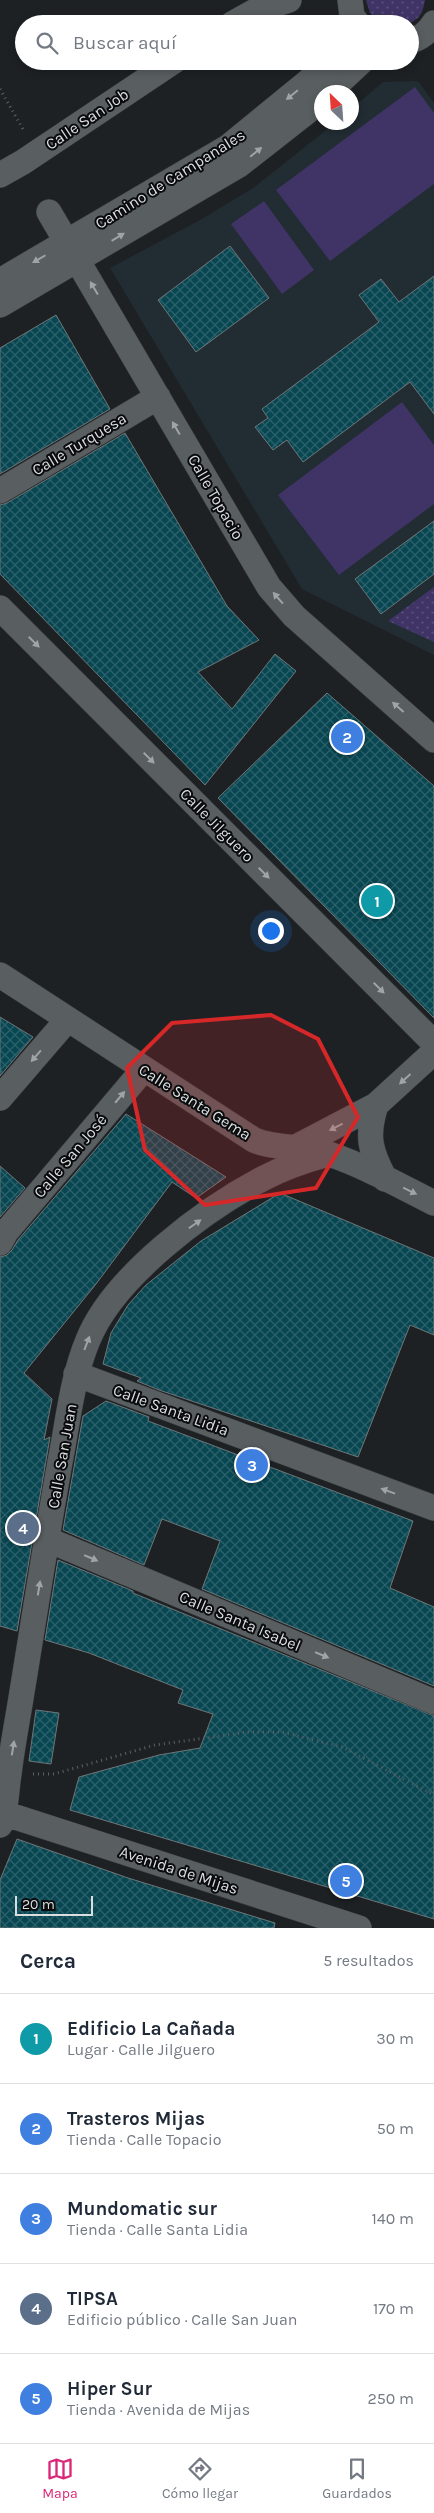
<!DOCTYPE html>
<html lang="es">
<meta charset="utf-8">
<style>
:root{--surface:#fff;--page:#f2f2f3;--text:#1f2937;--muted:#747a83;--line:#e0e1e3;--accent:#db2777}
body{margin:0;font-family:Karla,sans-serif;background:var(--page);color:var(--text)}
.compass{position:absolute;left:314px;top:85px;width:45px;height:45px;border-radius:50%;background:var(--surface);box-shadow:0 2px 8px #0003;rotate:335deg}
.scale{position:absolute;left:15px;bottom:12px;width:78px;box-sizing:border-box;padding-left:5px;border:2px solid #dbdee0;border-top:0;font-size:14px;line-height:18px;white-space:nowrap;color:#dbdee0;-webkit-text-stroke:4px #090b0c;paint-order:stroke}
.you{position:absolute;left:270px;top:930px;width:18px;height:18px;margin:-12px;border:4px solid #fff;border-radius:50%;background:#1a73e8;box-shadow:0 0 0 8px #1a73e833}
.badge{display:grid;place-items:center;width:32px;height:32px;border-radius:50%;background:var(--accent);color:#fff;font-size:16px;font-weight:700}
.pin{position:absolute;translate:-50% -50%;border:2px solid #fff;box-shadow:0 1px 5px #0006}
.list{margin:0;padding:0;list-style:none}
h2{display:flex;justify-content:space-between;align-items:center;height:65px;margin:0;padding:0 20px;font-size:21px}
h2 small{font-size:16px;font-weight:400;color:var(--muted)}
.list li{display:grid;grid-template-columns:32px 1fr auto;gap:15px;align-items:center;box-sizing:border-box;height:90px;padding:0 20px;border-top:1px solid var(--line)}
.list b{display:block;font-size:19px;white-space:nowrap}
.list p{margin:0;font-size:16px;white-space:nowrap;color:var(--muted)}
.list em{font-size:16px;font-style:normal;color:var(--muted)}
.icon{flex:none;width:28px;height:28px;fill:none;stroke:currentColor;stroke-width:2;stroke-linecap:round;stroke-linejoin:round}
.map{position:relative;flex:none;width:434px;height:1928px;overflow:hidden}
.search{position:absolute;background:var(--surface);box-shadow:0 2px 8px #0003;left:15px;right:15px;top:15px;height:55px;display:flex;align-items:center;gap:12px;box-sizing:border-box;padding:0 18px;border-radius:28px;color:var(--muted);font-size:19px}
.sheet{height:515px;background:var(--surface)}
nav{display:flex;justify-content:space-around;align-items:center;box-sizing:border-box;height:70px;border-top:1px solid var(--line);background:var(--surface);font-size:14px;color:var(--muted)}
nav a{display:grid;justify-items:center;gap:2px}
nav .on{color:var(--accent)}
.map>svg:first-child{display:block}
.built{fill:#222c33}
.grass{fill:url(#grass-dots)}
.pitch{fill:#3f3465}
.building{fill:url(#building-cross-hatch);stroke:#6f7677}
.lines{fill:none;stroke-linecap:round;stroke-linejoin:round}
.street-casing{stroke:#3b3e40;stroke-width:26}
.path{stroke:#5d6063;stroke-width:3;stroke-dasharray:1 4;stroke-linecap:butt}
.street{stroke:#595e61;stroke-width:25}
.oneway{fill:#a0a4a7}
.marked{fill:#d62828;fill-opacity:0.2;stroke:#d62828;stroke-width:4;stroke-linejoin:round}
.labels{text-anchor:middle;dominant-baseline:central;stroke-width:4;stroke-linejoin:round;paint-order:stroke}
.street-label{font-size:16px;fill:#dbdee0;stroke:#090b0c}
</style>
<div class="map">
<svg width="434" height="1928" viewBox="0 0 434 1928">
<defs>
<pattern id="grass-dots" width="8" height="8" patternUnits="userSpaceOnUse" patternTransform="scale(1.25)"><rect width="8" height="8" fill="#3f3465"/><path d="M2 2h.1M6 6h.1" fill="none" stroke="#5a517b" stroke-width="1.8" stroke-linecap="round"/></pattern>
<pattern id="building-cross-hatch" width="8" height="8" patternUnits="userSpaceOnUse" patternTransform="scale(1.25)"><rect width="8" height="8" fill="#084752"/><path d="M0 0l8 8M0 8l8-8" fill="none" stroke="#2b616b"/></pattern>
</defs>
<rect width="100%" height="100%" fill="#1d2124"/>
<path class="built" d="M418 81 434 103V655L302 589 110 268 200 220 253 188 335 123 352 122V108L383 82Z"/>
<path class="grass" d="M366 0H425C421 28 404 24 381 24L370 13Z
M434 587V642L388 621Z"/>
<path class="pitch" d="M415 87 434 113V184L330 261 276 190Z
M264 201 314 270 282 294 231 224Z
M402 402 434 445V504L339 575 278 495Z"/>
<path class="building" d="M230 246 269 298 196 352 158 300Z
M434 276V414L410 382 303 462 287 440 273 450 255 427 268 418 262 409 379 322 359 295 381 279 399 302Z
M56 315 110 409 0 474V348Z
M125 433 227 606 259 640 198 672 232 709 275 654 296 671 205 785 0 574V505L7 503Z
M434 521V574L381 614 355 579Z
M327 693 434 786V1018L218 798Z
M0 1017 33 1037 0 1076Z
M126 1114 226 1177 196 1198 172 1182 96 1284 24 1373 52 1399 44 1440 50 1437 17 1631 0 1626V1257L7 1255 12 1250 18 1240Z
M0 1166 25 1188 0 1217Z
M280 1193 434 1258V1335L410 1325 358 1457 159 1390 137 1381 141 1378 103 1364 111 1333 128 1305 146 1285 201 1241Z
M106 1401 149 1417 148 1421 413 1521 390 1588 434 1607V1686L202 1589 220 1541 162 1519 144 1565 63 1530 83 1416Z
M58 1560 133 1591V1593L434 1716V1919L70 1810 79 1777 159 1755 200 1748 213 1714 178 1703 183 1690 89 1653 45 1640Z
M36 1710 59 1713 51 1764 29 1761Z
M17 1839 128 1878 275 1923 274 1928H0V1880Z"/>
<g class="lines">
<g class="street-casing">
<path id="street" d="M350 0 352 16 358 24
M232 24 257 10 289 0
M410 41C420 39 429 31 434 23
M329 92 362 61
M0 175 23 162 174 61
M49 212 269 587 294 616 434 740
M0 281 228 147 310 80 328 61
M0 305 239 165 322 100
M0 491 158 397
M0 608 434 1043
M0 975 254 1140C277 1150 305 1145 329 1154 365 1166 400 1186 434 1203
M0 1098 68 1019
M376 1105C366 1136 370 1151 385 1179
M296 1147 376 1105 434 1052
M0 1243 6 1232 143 1070
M76 1374 434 1508
M46 1539 434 1702
M0 1812 359 1928
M0 1825C7 1809 6 1791 9 1774 12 1748 17 1723 21 1698 34 1619 46 1540 60 1462 68 1422 72 1378 88 1340 114 1276 205 1209 264 1178 285 1167 306 1160 328 1154"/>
</g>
<path class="path" d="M0 89 24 131
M33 1774H54L155 1745 249 1732H282L342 1747 434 1795"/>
<use href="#street" class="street"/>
</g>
<defs><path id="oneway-solid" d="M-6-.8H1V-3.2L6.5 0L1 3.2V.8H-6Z" transform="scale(1.25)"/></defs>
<g class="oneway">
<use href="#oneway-solid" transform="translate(292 95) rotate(141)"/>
<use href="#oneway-solid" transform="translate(256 152) rotate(-39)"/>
<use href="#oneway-solid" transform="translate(118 237) rotate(-31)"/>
<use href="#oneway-solid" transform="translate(39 259) rotate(150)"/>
<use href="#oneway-solid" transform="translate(94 288) rotate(-121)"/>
<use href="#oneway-solid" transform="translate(176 428) rotate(-120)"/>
<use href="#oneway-solid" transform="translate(278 598) rotate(-131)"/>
<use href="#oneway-solid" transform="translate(34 642) rotate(45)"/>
<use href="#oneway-solid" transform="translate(398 707) rotate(-139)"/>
<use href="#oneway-solid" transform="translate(149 758) rotate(45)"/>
<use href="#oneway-solid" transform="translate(264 873) rotate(45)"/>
<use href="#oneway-solid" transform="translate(379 988) rotate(45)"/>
<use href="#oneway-solid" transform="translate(36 1056) rotate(131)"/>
<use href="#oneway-solid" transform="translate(405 1079) rotate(138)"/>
<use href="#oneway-solid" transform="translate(120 1097) rotate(-50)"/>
<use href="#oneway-solid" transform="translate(336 1127) rotate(153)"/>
<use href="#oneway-solid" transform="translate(410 1191) rotate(26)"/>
<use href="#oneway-solid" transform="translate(195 1224) rotate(-35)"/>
<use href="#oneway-solid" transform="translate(87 1343) rotate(-69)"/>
<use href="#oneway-solid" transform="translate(388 1491) rotate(-160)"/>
<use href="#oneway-solid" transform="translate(91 1558) rotate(23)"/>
<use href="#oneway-solid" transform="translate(39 1588) rotate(-81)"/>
<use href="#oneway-solid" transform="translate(322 1655) rotate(23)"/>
<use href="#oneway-solid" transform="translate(13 1748) rotate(-81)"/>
</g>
<path class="marked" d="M271 1015 318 1039 358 1117 316 1188 205 1205 145 1150 127 1068 172 1023Z"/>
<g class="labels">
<g class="street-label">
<text transform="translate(87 119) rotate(-34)">Calle San Job</text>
<text transform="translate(170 179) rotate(-32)">Camino de Campanales</text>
<text transform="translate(79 444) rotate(-31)">Calle Turquesa</text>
<text transform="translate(216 497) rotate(60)">Calle Topacio</text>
<text transform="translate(217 825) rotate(45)">Calle Jilguero</text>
<text transform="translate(195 1102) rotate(32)">Calle Santa Gema</text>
<text transform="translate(70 1156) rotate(-50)">Calle San José</text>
<text transform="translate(171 1410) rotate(20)">Calle Santa Lidia</text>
<text transform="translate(62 1456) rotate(-80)">Calle San Juan</text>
<text transform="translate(240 1621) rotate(23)">Calle Santa Isabel</text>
<text transform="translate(179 1870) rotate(18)">Avenida de Mijas</text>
</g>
</g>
</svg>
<svg class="compass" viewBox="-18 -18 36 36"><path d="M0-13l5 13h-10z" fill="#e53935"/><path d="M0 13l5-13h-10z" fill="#747a83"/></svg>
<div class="scale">20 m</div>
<div class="you"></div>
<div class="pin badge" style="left:377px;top:901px;background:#0f9aa8">1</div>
<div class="pin badge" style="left:347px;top:737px;background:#3f7fe0">2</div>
<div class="pin badge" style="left:252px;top:1465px;background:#3f7fe0">3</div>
<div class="pin badge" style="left:23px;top:1528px;background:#5c6f8a">4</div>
<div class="pin badge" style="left:346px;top:1881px;background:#3f7fe0">5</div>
<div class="search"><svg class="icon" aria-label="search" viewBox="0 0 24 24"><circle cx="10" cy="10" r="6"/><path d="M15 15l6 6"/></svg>Buscar aquí</div>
</div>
<section class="sheet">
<h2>Cerca<small>5 resultados</small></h2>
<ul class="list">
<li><span class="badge" style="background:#0f9aa8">1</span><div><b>Edificio La Cañada</b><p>Lugar · Calle Jilguero</p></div><em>30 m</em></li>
<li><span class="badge" style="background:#3f7fe0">2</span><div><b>Trasteros Mijas</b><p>Tienda · Calle Topacio</p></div><em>50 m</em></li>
<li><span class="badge" style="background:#3f7fe0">3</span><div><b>Mundomatic sur</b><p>Tienda · Calle Santa Lidia</p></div><em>140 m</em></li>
<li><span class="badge" style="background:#5c6f8a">4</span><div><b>TIPSA</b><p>Edificio público · Calle San Juan</p></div><em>170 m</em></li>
<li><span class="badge" style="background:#3f7fe0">5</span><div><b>Hiper Sur</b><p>Tienda · Avenida de Mijas</p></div><em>250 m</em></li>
</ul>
</section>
<nav>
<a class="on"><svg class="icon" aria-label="map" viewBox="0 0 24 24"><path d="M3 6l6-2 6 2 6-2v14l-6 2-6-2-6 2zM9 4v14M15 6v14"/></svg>Mapa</a>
<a><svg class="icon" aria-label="directions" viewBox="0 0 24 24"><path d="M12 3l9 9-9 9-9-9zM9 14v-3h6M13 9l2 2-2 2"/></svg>Cómo llegar</a>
<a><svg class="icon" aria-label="saved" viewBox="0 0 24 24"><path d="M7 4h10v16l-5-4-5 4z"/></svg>Guardados</a>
</nav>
